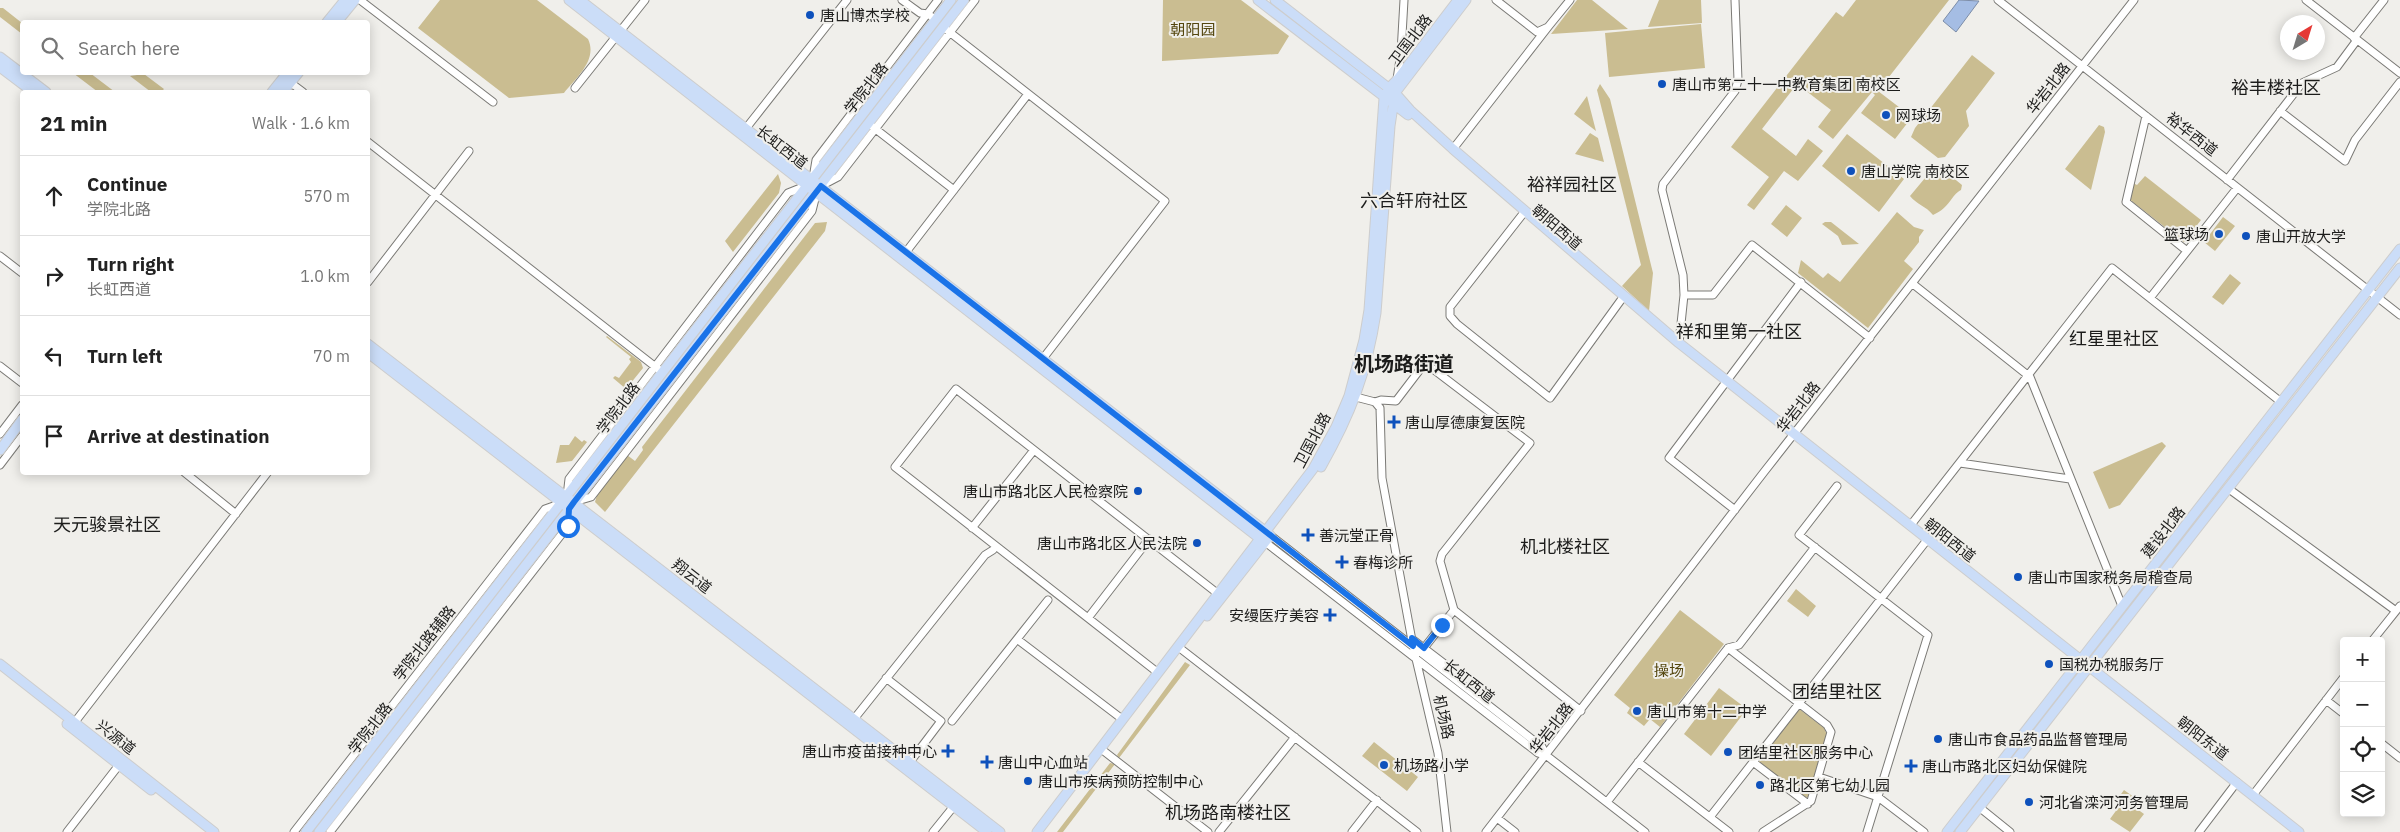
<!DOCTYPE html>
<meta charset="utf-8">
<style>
:root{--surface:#fff;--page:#f2f2f2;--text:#222;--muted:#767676;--line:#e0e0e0}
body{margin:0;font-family:"IBM Plex Sans","Noto Sans SC",sans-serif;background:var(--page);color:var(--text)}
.controls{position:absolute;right:15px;bottom:15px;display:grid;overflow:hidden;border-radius:5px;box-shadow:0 2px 12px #0003}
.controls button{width:45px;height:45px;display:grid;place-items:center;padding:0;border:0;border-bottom:1px solid var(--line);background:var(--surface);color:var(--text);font:25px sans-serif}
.compass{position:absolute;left:2280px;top:15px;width:45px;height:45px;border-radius:50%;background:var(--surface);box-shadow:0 2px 12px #0003;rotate:38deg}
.stop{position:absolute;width:15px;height:15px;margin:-11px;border:4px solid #1a73e8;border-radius:50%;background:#fff}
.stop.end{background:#1a73e8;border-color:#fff;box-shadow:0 1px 5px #0008}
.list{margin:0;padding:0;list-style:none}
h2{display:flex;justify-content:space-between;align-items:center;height:65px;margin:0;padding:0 20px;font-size:21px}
h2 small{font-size:16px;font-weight:400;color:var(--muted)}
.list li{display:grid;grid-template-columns:32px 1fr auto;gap:15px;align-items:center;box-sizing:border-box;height:80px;padding:0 20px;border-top:1px solid var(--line)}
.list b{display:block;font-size:19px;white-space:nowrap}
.list p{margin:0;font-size:16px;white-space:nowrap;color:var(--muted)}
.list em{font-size:16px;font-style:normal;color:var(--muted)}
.icon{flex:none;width:28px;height:28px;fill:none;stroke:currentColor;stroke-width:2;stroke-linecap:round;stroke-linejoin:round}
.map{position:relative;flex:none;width:2400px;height:832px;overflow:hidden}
.search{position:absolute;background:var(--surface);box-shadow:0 2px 12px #0003;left:20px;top:20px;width:350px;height:55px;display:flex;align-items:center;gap:12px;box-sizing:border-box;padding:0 18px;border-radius:5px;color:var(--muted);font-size:19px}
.panel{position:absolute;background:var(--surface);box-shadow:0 2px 12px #0003;left:20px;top:90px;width:350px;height:385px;border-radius:5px}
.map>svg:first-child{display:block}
.green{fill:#cabd91}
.water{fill:#a5bde4;stroke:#7c8da8}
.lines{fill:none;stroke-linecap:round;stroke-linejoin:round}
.minor-casing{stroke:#7b7a76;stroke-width:9}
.major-casing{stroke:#cdcdcd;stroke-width:11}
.minor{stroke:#fff;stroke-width:7}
.major{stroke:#cbddf8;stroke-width:9}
.route{stroke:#1a73e8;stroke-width:6}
.poi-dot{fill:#0e51bc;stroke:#f0efeb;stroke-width:2}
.labels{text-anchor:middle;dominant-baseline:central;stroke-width:4;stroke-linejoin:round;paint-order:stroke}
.poi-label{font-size:15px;fill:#1c1c1b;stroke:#f0efeb;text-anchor:start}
.park-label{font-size:15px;fill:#54460e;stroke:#f0efeb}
.street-label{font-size:15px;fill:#1c1c1b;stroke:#f0efeb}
.quarter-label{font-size:18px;fill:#1c1c1b;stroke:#f0efeb}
.district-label{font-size:20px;font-weight:bold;fill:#1c1c1b;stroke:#f0efeb}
</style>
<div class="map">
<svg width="2400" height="832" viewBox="0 0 2400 832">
<rect width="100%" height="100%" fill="#f0efeb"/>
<path class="green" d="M440 0H537L588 39C598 60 576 78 564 93L509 98 418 28Z
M1163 0H1241L1289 36 1278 54 1162 61Z
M1577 0H1592L1628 29 1551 34Z
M1659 0H1701L1702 23 1648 27Z
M1856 0H1949L1878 91 1912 117 1895 139 1861 113 1875 95 1872 92 1833 139 1818 127 1831 110 1797 84 1762 129 1796 156 1808 139 1823 151 1798 181 1784 171 1754 210 1747 205 1769 177 1731 147 1836 12 1843 17Z
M3 8 22 23V34L0 17V8Z
M1701 24 1705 68 1609 77 1605 33Z
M1972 55 1995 73 1966 111 1969 126 1945 157 1938 158 1911 137 1915 128Z
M73 73H90L115 92H98Z
M144 74 164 89 161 92H151L130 76Z
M1600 84 1610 99 1653 273 1649 311 1622 286 1641 265 1597 90Z
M1587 96 1596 131 1574 114Z
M2099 125 2104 127 2105 132 2091 190 2065 169Z
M1590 133 1598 138 1604 162 1575 154Z
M1847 134 1904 179 1879 212 1822 166Z
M1935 166 1940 167 1962 185 1961 190C1951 195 1950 208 1933 215 1926 206 1916 204 1910 196Z
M778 174 781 183 779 193 733 252 725 241Z
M2145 176 2201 220 2184 242 2129 199 2133 183 2137 185Z
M1786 205 1802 218 1787 237 1771 224Z
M1897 212 1914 227 1924 230 1919 237V242L1904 261 1913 269 1868 328 1798 273 1801 260 1823 278 1828 273 1840 282Z
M2223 217 2235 226 2215 251 2204 242Z
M827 222 825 231 605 512 595 502 597 495 627 455 635 461 643 450 642 447 815 223Z
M1825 222H1831L1859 244 1842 245 1838 236 1822 224Z
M2230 274 2241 283 2223 305 2212 297Z
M607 336 641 362 643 368 626 389 613 378 615 376 619 378 631 362 629 359 631 357 606 337Z
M575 436 582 442 584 440 587 442 572 461 556 463 560 445H569Z
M2162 442 2166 446 2120 505 2109 509 2093 472Z
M1796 589 1816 606 1808 617 1787 601Z
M1680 610 1724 644 1660 727 1650 719 1644 726 1627 713 1630 708 1614 695Z
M1185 662 1190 665 1119 758 1117 755Z
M1719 688 1747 709 1711 756 1684 734Z
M1798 708 1824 728 1828 737 1808 797 1805 798 1757 760Z
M1374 742 1418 777 1407 791 1362 756Z
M1110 763 1115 764 1063 832H1057Z
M2124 790 2138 800 2133 806 2144 814 2130 832 2110 819 2118 808 2116 801Z"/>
<path class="water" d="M1959 0 1979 1 1956 32 1943 21Z"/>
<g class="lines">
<g class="minor-casing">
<path id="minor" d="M360 0 493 102
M902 0 920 13 928 14 936 20
M1496 0 1537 32 1548 27 1570 0
M1998 0 2400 315
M2306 0 2400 73
M943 27 1165 201 1041 361
M2354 38 2384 0
M1397 79 1401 53 1404 0
M291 83 303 92
M575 88 645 0
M2280 111 2345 161 2355 140 2400 82
M2146 116 2126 202 2187 251
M747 127 847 0
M873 127 954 190
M368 142 662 372
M1453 149 1548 27
M813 178 816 160 938 0
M2227 180 2302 83 2337 67 2357 40
M821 186 838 177 975 0
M1522 215 1450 307V316L1457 324 1550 398 1621 300
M906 252 1028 94
M0 256 22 273
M368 282 469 151
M1913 284 2030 377 2122 606
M1684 295H1713L1752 245 1870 338
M2150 298 2237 188
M1679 343 1684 295 1683 275 1662 190 1663 184 1735 91 1738 80 1735 0
M0 366 22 383
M1352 396 1375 402 1380 408 1382 478 1413 646 1438 753 1447 832
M1375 402 1381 400 1396 401 1425 363 1530 443 1442 554 1440 561 1454 610 1581 711
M0 434 22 405
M1960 463 2070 479
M0 465 22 436
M184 472 236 514
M1837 486 1799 535 1928 635 1867 832
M2229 489 2396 611
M567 496 569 479 788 193 808 185
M574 502 591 497 812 211 817 191
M1735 510 1669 458 1801 282
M1910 526 2112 268 2281 402
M972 528 1034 450
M1270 535 1542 747 1547 756
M1265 542 1538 753 1547 756 1645 832
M1088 618 1149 539
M1017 639 1122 719
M1412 639 1454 671
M2372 641 2400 606
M1424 648 1454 610
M1728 648 1739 645 1815 547
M1181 649 1417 832
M1157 672 895 467 956 389 1217 593
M886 678 941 721 910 762
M2326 700 2344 714
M78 718 268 472
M854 719 985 555 993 550
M952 721 1048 600
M2381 743 2400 758
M1105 752 1208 832
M1638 762 1729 832
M1753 762 1808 804
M1819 777 1878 797 1924 832
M2253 795 2344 677
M1607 802 1728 648 1827 725 1831 732 1811 801 1763 832
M1979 807 2010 832
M1710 817 1927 540
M1497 818 1515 832
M67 832 119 765
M294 832 545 509 562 503
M330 832 568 526 569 509
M933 832 954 806
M1219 832 1295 737
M1352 832 1377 800
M1486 832 1764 472 2134 0
M2199 832 2237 782"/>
</g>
<g class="major-casing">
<path id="major" d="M569 0 1263 541
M580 0 1270 535
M1258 0 1408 115
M1275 0 1395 93 1410 110 1453 149 1679 343 2299 832
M327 22 345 0
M337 22 355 0
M0 57 46 92
M0 67 33 92
M272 92 288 72
M283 92 299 72
M368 344 1000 832
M368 353 987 832
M0 450 22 420
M1321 467C1351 414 1367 372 1376 313L1390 126 1395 93 1466 0
M1207 616 1269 537
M0 664 214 832
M67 724 151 790
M306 832 951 0
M319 832 964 0
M1037 832 1313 469 1336 427 1349 396 1364 340 1369 310 1384 98 1389 88 1397 80 1458 0
M1947 832 2400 249
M1960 832 2400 268"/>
</g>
<use href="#minor" class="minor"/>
<use href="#major" class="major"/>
</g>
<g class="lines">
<path class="route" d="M568 526 569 509 574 502 821 186 1413 646 1412 638 1424 648 1442 625"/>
</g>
<g class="poi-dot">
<circle cx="810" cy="15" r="5"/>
<circle cx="1662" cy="84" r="5"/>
<circle cx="1886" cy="115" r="5"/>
<circle cx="1851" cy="171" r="5"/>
<circle cx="2219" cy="234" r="5"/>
<circle cx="2246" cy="236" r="5"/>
<path d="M1391.5 414.5h5v5h5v5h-5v5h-5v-5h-5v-5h5z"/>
<circle cx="1138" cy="491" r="5"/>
<path d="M1305.5 527.5h5v5h5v5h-5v5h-5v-5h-5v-5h5z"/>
<circle cx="1197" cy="543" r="5"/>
<path d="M1339.5 554.5h5v5h5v5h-5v5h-5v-5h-5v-5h5z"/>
<circle cx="2018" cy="577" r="5"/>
<path d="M1327.5 607.5h5v5h5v5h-5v5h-5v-5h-5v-5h5z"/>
<circle cx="2049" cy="664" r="5"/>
<circle cx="1637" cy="711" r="5"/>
<circle cx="1938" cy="739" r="5"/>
<path d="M945.5 743.5h5v5h5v5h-5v5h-5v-5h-5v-5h5z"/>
<circle cx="1728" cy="752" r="5"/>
<path d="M984.5 754.5h5v5h5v5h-5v5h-5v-5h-5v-5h5z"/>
<circle cx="1384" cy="765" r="5"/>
<path d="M1908.5 758.5h5v5h5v5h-5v5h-5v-5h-5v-5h5z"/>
<circle cx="1028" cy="781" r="5"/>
<circle cx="1760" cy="785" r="5"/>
<circle cx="2029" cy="802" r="5"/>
</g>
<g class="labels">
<g class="poi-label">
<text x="820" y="15">唐山博杰学校</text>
<text x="1672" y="84">唐山市第二十一中教育集团 南校区</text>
<text x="1896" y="115">网球场</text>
<text x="1861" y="171">唐山学院 南校区</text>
<text x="2209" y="234" text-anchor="end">篮球场</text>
<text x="2256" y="236">唐山开放大学</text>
<text x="1405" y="422">唐山厚德康复医院</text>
<text x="1128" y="491" text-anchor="end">唐山市路北区人民检察院</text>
<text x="1319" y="535">善沅堂正骨</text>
<text x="1187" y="543" text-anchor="end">唐山市路北区人民法院</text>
<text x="1353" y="562">春梅诊所</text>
<text x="2028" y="577">唐山市国家税务局稽查局</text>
<text x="1319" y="615" text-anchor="end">安缦医疗美容</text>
<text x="2059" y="664">国税办税服务厅</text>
<text x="1647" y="711">唐山市第十二中学</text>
<text x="1948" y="739">唐山市食品药品监督管理局</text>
<text x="937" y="751" text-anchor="end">唐山市疫苗接种中心</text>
<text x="1738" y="752">团结里社区服务中心</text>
<text x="998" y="762">唐山中心血站</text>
<text x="1394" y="765">机场路小学</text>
<text x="1922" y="766">唐山市路北区妇幼保健院</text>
<text x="1038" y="781">唐山市疾病预防控制中心</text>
<text x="1770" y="785">路北区第七幼儿园</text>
<text x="2039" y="802">河北省滦河河务管理局</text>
</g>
<g class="park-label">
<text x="1193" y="29">朝阳园</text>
<text x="1669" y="670">操场</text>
</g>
<g class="street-label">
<text transform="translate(1410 40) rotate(-53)">卫国北路</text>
<text transform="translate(866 88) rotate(-52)">学院北路</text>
<text transform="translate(2048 88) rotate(-52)">华岩北路</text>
<text transform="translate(2192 134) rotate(38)">裕华西道</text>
<text transform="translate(782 147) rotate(38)">长虹西道</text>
<text transform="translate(1557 227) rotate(41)">朝阳西道</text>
<text transform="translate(1798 407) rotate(-52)">华岩北路</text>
<text transform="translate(618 408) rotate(-53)">学院北路</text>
<text transform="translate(1312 440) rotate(-62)">卫国北路</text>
<text transform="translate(2163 532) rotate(-52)">建设北路</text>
<text transform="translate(1950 540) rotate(38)">朝阳西道</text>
<text transform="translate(692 576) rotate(38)">翔云道</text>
<text transform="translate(424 643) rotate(-52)">学院北路辅路</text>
<text transform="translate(1469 681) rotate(38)">长虹西道</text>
<text transform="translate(1444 717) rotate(77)">机场路</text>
<text transform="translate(370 728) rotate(-52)">学院北路</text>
<text transform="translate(1551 728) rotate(-52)">华岩北路</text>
<text transform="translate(116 737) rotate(38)">兴源道</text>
<text transform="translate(2203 738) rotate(38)">朝阳东道</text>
</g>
<g class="quarter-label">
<text x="2276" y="87">裕丰楼社区</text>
<text x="1572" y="184">裕祥园社区</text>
<text x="1414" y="200">六合轩府社区</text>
<text x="1739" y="331">祥和里第一社区</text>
<text x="2114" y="338">红星里社区</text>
<text x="107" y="524">天元骏景社区</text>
<text x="1565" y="546">机北楼社区</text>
<text x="1837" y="691">团结里社区</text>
<text x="1228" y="812">机场路南楼社区</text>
</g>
<g class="district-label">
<text x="1404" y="363">机场路街道</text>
</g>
</g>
</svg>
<div class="controls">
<button>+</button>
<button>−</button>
<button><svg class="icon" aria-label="locate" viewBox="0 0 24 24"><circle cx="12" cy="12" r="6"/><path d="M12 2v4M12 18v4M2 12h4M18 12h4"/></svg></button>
<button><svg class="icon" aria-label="layers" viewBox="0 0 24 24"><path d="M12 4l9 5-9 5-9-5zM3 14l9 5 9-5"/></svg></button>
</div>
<svg class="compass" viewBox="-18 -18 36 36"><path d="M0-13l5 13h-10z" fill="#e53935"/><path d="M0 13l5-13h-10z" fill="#767676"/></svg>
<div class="stop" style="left:568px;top:526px"></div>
<div class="stop end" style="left:1442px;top:625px"></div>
<div class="search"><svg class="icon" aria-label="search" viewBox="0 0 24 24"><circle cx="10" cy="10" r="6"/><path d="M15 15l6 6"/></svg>Search here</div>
<section class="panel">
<h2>21 min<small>Walk · 1.6 km</small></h2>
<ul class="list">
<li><svg class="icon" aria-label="ahead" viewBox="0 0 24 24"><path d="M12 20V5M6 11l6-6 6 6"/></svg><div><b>Continue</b><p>学院北路</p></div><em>570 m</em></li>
<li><svg class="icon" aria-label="right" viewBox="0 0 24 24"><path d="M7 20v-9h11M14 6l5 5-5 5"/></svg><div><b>Turn right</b><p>长虹西道</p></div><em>1.0 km</em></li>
<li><svg class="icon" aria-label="left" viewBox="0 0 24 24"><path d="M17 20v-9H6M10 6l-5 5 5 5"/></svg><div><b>Turn left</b></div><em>70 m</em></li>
<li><svg class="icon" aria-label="arrive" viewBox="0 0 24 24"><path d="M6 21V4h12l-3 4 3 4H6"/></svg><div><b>Arrive at destination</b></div></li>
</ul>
</section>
</div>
